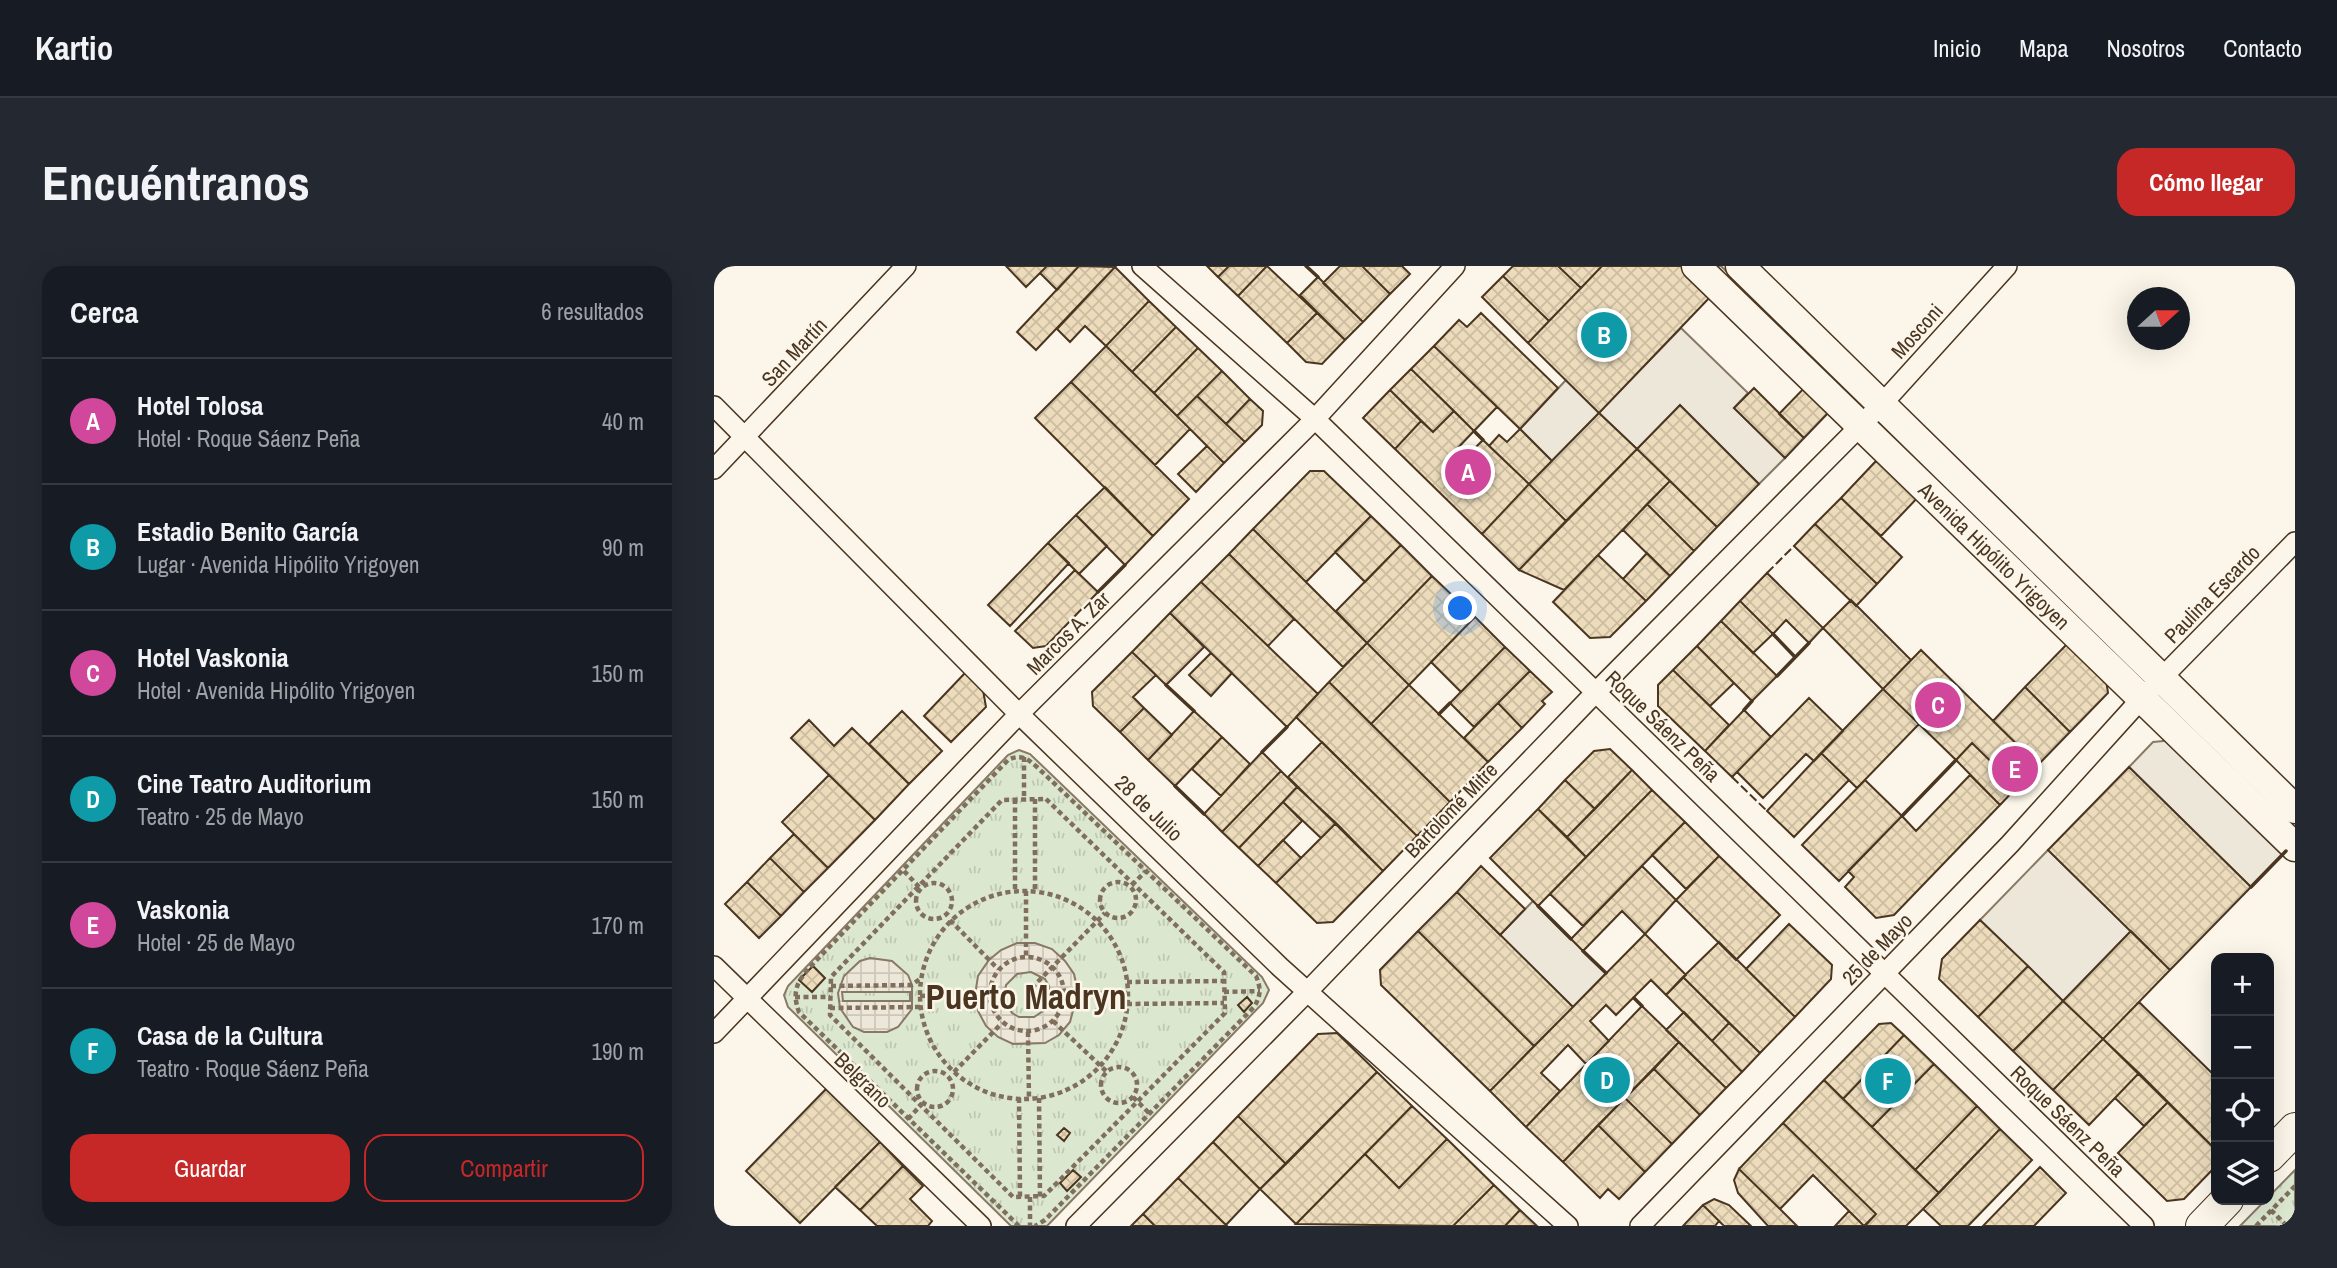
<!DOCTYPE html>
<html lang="es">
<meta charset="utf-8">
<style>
:root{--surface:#171b24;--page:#242831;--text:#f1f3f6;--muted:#9ea1a6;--line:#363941;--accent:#c62828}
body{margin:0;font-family:"Archivo Narrow",sans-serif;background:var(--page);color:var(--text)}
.controls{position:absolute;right:21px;bottom:21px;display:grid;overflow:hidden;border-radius:14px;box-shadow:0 7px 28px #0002}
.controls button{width:63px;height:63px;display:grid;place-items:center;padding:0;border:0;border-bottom:2px solid var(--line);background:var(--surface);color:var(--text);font:35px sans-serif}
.compass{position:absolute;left:1413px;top:21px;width:63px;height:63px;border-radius:50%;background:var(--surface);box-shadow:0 7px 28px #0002;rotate:69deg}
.you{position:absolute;left:747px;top:343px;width:24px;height:24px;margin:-18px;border:5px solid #fff;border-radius:50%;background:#1a73e8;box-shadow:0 0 0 10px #1a73e833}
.badge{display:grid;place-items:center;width:46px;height:46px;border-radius:50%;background:var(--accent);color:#fff;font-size:23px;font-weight:700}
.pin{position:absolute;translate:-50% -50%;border:4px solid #fff;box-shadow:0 2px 7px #0006}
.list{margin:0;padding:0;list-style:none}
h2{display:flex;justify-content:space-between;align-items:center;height:91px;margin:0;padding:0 28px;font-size:30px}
h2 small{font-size:23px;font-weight:400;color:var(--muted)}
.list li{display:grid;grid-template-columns:46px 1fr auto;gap:21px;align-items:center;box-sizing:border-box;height:126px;padding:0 28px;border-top:2px solid var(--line)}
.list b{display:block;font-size:26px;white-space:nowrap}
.list p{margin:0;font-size:23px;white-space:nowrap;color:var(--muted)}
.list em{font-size:23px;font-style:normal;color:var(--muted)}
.actions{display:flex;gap:14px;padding:21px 28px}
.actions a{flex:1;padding:16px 0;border:2px solid var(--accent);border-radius:21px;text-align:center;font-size:24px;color:var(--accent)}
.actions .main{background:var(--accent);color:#fff}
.icon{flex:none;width:38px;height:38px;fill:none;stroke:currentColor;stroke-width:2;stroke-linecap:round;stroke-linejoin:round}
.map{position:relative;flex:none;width:1581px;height:960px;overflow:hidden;border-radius:21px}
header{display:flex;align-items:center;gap:42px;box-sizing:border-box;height:98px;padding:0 35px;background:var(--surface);border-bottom:2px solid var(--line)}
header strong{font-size:33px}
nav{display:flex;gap:38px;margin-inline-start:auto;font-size:24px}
.intro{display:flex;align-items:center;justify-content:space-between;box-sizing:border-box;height:168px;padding:0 42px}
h1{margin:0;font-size:49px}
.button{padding:18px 32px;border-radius:21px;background:var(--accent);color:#fff;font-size:24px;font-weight:700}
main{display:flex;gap:42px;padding:0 42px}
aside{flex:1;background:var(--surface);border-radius:21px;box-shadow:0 7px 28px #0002}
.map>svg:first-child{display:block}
.grass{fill:url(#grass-dots);stroke:#887966;stroke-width:2}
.park{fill:url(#park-tufts);stroke:#887966;stroke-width:2}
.parking{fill:#ede7d9;stroke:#887966;stroke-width:2}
.plaza{fill:url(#plaza-grid);stroke:#887966;stroke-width:2;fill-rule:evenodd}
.building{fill:url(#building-cross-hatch);stroke:#4a3520;stroke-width:2}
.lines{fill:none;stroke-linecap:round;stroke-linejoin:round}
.street-casing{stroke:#4a3520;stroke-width:22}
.secondary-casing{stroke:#4a3520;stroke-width:31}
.primary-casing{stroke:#4a3520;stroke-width:34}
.path{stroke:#7f6f5c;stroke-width:4.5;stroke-dasharray:5 3.5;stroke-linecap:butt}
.street{stroke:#fbf6e9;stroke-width:19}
.secondary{stroke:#fbf6e9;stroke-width:28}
.primary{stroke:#fbf6e9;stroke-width:32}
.fence{stroke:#4a3520;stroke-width:2;stroke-dasharray:9 3.5;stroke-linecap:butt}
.wall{stroke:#4a3520;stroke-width:3.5}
.labels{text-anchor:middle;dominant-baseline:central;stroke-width:5;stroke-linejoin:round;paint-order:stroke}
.street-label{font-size:21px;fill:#4a3520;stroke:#fbf6e9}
.town-label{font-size:35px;font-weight:bold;fill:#4a3520;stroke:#fbf6e9}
</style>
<header>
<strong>Kartio</strong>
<nav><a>Inicio</a><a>Mapa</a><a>Nosotros</a><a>Contacto</a></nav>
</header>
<div class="intro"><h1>Encuéntranos</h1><a class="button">Cómo llegar</a></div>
<main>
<aside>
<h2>Cerca<small>6 resultados</small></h2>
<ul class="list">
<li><span class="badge" style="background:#d1479c">A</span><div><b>Hotel Tolosa</b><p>Hotel · Roque Sáenz Peña</p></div><em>40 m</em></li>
<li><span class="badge" style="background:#0f9aa8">B</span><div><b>Estadio Benito García</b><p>Lugar · Avenida Hipólito Yrigoyen</p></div><em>90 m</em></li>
<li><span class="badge" style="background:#d1479c">C</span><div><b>Hotel Vaskonia</b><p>Hotel · Avenida Hipólito Yrigoyen</p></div><em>150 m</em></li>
<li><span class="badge" style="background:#0f9aa8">D</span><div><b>Cine Teatro Auditorium</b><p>Teatro · 25 de Mayo</p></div><em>150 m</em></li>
<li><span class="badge" style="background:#d1479c">E</span><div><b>Vaskonia</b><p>Hotel · 25 de Mayo</p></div><em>170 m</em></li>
<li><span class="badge" style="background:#0f9aa8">F</span><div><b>Casa de la Cultura</b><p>Teatro · Roque Sáenz Peña</p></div><em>190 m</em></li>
</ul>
<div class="actions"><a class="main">Guardar</a><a>Compartir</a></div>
</aside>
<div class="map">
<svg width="1581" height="960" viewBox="0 0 1581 960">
<defs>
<pattern id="grass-dots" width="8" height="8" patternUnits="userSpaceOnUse" patternTransform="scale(1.75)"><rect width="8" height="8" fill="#dce7d0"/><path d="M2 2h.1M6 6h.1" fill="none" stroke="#bec7b2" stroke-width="1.8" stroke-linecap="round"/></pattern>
<pattern id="park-tufts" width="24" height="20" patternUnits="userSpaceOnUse" patternTransform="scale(1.75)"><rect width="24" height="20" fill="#dce7d0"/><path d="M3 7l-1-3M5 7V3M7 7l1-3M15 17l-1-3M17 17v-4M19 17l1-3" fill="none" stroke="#bec7b2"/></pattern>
<pattern id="plaza-grid" width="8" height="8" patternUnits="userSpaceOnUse" patternTransform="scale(1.75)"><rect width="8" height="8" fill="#ede7d9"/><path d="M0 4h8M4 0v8" fill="none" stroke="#cdc7ba"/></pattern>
<pattern id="building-cross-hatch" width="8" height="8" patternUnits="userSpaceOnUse" patternTransform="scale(1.75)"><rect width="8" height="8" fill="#ecdcbc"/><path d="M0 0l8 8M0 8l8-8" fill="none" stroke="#ccbda1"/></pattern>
</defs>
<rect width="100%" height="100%" fill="#fbf6e9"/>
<path class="grass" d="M995 0H1007L1133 123 1127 129Z"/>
<path class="park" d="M305 484 316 488 548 711 555 724 549 737 333 960H297L74 741 70 729 74 720 294 489Z
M1581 904V960H1526Z"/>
<path class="parking" d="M967 62 1034 127 1020 142 1071 192 1045 218 966 140 923 183 885 147 838 195 806 163 852 114 885 146Z
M1460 474 1573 584 1537 621 1415 501 1439 476Z
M1334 584 1417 665 1349 735 1266 654Z
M819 635 892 707 859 741 786 669Z"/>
<path class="plaza" d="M303 677H321L338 683 351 695 360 708 364 726 356 756 345 769 331 777 299 778 284 771 272 760 264 745 261 729 264 710 275 694 287 684ZM317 706 331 713 335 720V735L332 743 320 751H305L298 747 290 734 292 719 303 708Z
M156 692 178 695 194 709 198 719V743L184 761 173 766H150L139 761 126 742 124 727 130 710 146 695ZM128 726H196V735H129Z"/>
<path class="building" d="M292 0H333L312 21Z
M333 0H365L343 24 326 7Z
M365 0 401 1 322 84 303 66Z
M493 0H515L504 11Z
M515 0H553L524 30 504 11Z
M553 0 603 47 573 77 524 30Z
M626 0H648L676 28 649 56 609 17Z
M648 0H688L696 8 676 28Z
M799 0H844L867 22 835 55 789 10Z
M844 0H888L867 22Z
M888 0H970L999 28 885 147 814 77Z
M401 1 435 35 392 80 371 60 356 76 343 63Z
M789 10 835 55 814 77 768 31Z
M604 11 649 56 631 74 586 29Z
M435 35 462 61 418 106 392 80Z
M603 47 631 74 608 98 592 96 573 77Z
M767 47 844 122 806 163 720 80 745 54 753 61Z
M462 61 484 82 440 127 418 106Z
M392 80 476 163 441 199 357 116Z
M720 80 783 141 760 165 697 103Z
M484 82 508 105 463 150 440 127Z
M697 103 740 145 719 166 676 124Z
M508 105 536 133 512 158 483 130Z
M357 116 475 233 439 270 321 152Z
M1095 117 1114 147 1090 172 1065 148Z
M1040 122 1090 172 1071 192 1020 142Z
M676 124 707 155 681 183 649 152Z
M483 130 531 176 510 197 463 150Z
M536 133 549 145 548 159 531 176 512 158Z
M966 139 1045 218 1003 261 923 183Z
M740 145 760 165 740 186 749 194 769 174 815 218 768 268 681 183 707 155 719 166Z
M885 147 923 183 852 255 815 218Z
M806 163 838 195 815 218 775 180 785 169 793 176Z
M493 180 510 197 482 226 464 208Z
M923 183 956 215 850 324 805 304Z
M1175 194 1209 226 1167 270 1127 232 1161 196Z
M596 205H610L657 250 592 316 539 263Z
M956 215 1003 261 980 285 933 238Z
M815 218 852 255 805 304 768 268Z
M391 221 439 270 411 299 362 249Z
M1127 232 1188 291 1163 318 1101 258Z
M933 238 980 285 956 310 909 264Z
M362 249 393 280 365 308 334 277Z
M657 250 687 279 651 316 621 286Z
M1101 258 1163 318 1142 340 1080 280Z
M539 263 653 377 629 401 515 288Z
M334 277 355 297 296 360 274 339Z
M687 279 718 310 653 377 622 345Z
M933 287 956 310 932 335 909 313Z
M515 288 580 353 554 380 487 316Z
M884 289 932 335 896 371 876 372 839 336Z
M361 304 384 326 332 380 319 382 301 365Z
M1053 307 1109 362 1095 377 1072 354 1059 368 1026 335Z
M718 310 761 351 695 419 653 377Z
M487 316 604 428 573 461 456 347Z
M1137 334 1197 394 1169 423 1109 362Z
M1026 335 1059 368 1039 387 1007 355Z
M456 347 490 381 452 419 418 386Z
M761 351 791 381 747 426 717 396Z
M1007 355 1063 410 1038 435 983 380Z
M1357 374 1391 407 1394 427 1356 466 1311 421Z
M653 377 695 419 657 458 615 416Z
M983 380 1020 417 996 440 959 404Z
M791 381 816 405 760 461 736 437Z
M1207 384 1324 499 1303 521 1258 477 1242 494 1169 423Z
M418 386 442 409 419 431 430 442 406 466 379 440 378 426Z
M497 387 518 407 497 430 475 409Z
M959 404 1015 459 991 485 944 440V419Z
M816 405 838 426 828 435 831 438 808 462 784 437Z
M251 407 269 424 272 441 237 476 210 450Z
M615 416 736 536 703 570 582 451Z
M695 419 774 496 736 536 657 458Z
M1311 421 1356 466 1324 499 1279 455Z
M1169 423 1205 458 1143 522 1107 487Z
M1095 432 1129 465 1100 495 1092 488 1049 532 1023 506Z
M784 437 808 462 774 496 750 472Z
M430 442 458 469 434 494 406 466Z
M1030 444 1057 471 1018 511 991 485Z
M188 445 228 485 195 518 155 478Z
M480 445 508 471 461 520 434 494Z
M95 454 120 480 138 462 195 518 161 554 77 472Z
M508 471 536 498 507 530 478 503Z
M608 476 703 570 669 605 574 511Z
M1258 477 1303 521 1286 539 1242 494Z
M896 483 918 504 881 543 851 514 880 485Z
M548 486 567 505 508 566 490 548Z
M1107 487 1135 514 1080 571 1053 545Z
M1415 501 1537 621 1456 704 1334 584Z
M918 504 938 524 872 591 853 571Z
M567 505 583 521 525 582 508 566Z
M115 509 161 554 114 602 68 556Z
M1256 509 1286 539 1180 649 1162 652 1131 621 1140 611 1134 605 1188 550 1202 565Z
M851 514 881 543 853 571 824 543Z
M1151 514 1188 550 1125 615 1088 579Z
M583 521 622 557 607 572 569 536Z
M938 524 971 556 869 660 836 628Z
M569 536 588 555 544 600 525 582Z
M824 543 872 591 824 640 776 592Z
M971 556 1005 590 972 623 938 589Z
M622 557 669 605 619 656 603 657 562 617Z
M80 568 114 602 90 626 56 592Z
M569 574 587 592 562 617 544 600Z
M1005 590 1066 649 1022 694 962 634Z
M56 592 90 626 67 650 33 616Z
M767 600 811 643 786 669 743 626Z
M928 600 962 634 931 668 908 645 869 685 857 673Z
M33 616 67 650 45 672 11 638Z
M743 626 859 741 820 780 704 665Z
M1266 654 1314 700 1264 751 1225 713 1228 693Z
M1075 658 1118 699 1117 713 1081 751 1032 703Z
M704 665 820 780 776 825 667 719 666 704Z
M1417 665 1456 704 1389 773 1349 735Z
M931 668 972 709 952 729 937 714 902 749 892 739 876 755 895 775 872 798 854 779 827 807 846 825 812 861 776 825Z
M1005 676 1081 751 1046 787 969 711Z
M99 700 111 712 98 726 85 714Z
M1314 700 1349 735 1299 785 1264 751Z
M969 711 1015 757 998 775 952 729Z
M533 731 538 737 530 746 524 739Z
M1349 735 1389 773 1339 824 1299 785Z
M1425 736 1502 811V884L1389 773Z
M928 740 965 776 849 896 812 861Z
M970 746 1028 806 1012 822 952 764Z
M1015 757 1046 787 1028 806 998 775Z
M1177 757 1190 769 1129 833 1110 814 1165 758Z
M623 767 663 806 572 898 524 850 604 768Z
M1190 769 1220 798 1158 861 1129 833Z
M1389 773 1425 807 1375 859 1339 824Z
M965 776 1012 822 986 849 940 803Z
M1220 798 1263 840 1201 904 1158 861Z
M940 803 986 849 958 878 911 832Z
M663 806 698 840 582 958 546 923Z
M1425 807 1454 836 1430 860 1401 832Z
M1110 814 1225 927 1192 960H1151L1162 948 1069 857Z
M112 823 166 876 86 957 32 905Z
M911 832 958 878 931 906 884 859Z
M1454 836 1502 884V900L1470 933 1453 935 1404 887Z
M698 840 733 873 685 922 651 888Z
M1263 840 1286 863 1225 927 1201 904Z
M524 850 572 898 546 923 499 876Z
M1069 857 1162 948 1150 960 1099 909 1066 943 1025 903Z
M884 859 931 906 905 933 894 923 886 932 849 896Z
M350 862 356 867 350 875 343 869Z
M1286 863 1318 894 1254 960H1227L1209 943Z
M733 873 780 919 739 960 582 958 651 888 685 922Z
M166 876 189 900 146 944 121 921Z
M499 876 546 923 512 959 464 912Z
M189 900 209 920 196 933 218 955 214 960H163L146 944Z
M1326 901 1352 927 1320 960H1269Z
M1025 903 1066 943 1083 960H1054L1024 927 1020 914Z
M359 904 367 911 353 925 346 917Z
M464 912 512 959 513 960H441L429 948Z
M780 919 806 944 791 960H739Z
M1000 933 1015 939 1037 960H1010L989 939Z
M989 939 1005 955 1001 960H969Z
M806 944 823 960H791Z
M1135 945 1150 960H1151H1121Z
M429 948 441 960H417Z"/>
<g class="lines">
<g class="street-casing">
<path id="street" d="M428 0 601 153 1430 960
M0 140 305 448 566 701 854 960
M0 203 192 0
M0 700 267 960
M0 767 305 448 601 153 741 0
M362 960 593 726 882 426 1168 138 1293 0
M926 960 1296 578 1428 432 1581 276"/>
</g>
<g class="secondary-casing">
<g id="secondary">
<path id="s1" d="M982 0 1581 581"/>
<path d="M1026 0 1581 543"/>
</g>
</g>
<g class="primary-casing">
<path id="primary" d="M1555 890 1581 863
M1488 960 1513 934"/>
</g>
<path class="path" d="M310 491V533
M301 533V625
M321 533V626
M332 533 510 706 511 747 330 930 299 931 116 749 117 711 288 534Z
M190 605 206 622
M386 634a18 18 0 1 1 36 0a18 18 0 1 1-36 0Z
M202 635a18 18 0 1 1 36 0a18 18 0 1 1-36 0Z
M418 619 432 605
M312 625V690
M206 729a104 104 0 1 1 208 0a104 104 0 1 1-208 0Z
M236 654 284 703
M276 728a37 37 0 1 1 74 0a37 37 0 1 1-74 0Z
M413 716 510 715
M117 720 198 719 207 712
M510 726 546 725
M350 727H413
M312 728 391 647
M206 730 275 728
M81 731H116
M413 738 510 737
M116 742 206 741
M339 755 392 805
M314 766 315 833
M387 819a18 18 0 1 1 36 0a18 18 0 1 1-36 0Z
M203 823a18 18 0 1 1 36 0a18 18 0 1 1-36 0Z
M240 806 288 757
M419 831 435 847
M305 832 306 931
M325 832 326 931
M194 853 208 838
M316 931V960
M1557 944 1573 960
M305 960 85 746C77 724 84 714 99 698L294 494C306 488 313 492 323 501L542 710C547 722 547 730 540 741L331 954 321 960
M1542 960 1581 920"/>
<use href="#street" class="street"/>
<use href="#secondary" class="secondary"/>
<use href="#primary" class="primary"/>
<path class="fence" d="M1053 307 1080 280
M1018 511 1053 545"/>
<path class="wall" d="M592 0 604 11
M760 165 769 174
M384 326 411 299
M1059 368 1081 391
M1063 410 1095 377
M452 419 480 445
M1030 444 1038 435
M725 448 736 437
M548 486 573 461
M461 520 490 548
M1188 550 1242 494
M1537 621 1572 585
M824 640 857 673
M869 685 892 707
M920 732 928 740"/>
</g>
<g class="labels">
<g class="street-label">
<text transform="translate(1203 65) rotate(-48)">Mosconi</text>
<text transform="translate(80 86) rotate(-47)">San Martín</text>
<text stroke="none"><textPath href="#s1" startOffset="416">Avenida Hipólito Yrigoyen</textPath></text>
<text transform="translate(1498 328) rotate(-46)">Paulina Escardo</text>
<text transform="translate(354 367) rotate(-45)">Marcos A. Zar</text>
<text transform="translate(949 460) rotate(44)">Roque Sáenz Peña</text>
<text transform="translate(435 542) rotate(44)">28 de Julio</text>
<text transform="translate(737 544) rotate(-46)">Bartolomé Mitre</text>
<text transform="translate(1163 683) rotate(-46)">25 de Mayo</text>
<text transform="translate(149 814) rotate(44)">Belgrano</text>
<text transform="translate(1354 855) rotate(44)">Roque Sáenz Peña</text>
</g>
<g class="town-label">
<text x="312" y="730">Puerto Madryn</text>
</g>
</g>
</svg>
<div class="controls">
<button>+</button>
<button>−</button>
<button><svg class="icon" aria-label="locate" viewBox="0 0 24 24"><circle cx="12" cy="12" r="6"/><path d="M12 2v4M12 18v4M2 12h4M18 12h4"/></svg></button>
<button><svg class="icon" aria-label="layers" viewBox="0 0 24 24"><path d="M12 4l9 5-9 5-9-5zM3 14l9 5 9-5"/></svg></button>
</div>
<svg class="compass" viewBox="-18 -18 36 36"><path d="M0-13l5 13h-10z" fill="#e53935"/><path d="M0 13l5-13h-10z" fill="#9ea1a6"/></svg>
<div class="you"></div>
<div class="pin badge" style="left:754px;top:206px;background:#d1479c">A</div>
<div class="pin badge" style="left:890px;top:69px;background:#0f9aa8">B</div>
<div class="pin badge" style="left:1224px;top:439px;background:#d1479c">C</div>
<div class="pin badge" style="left:893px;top:814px;background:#0f9aa8">D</div>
<div class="pin badge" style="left:1301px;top:503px;background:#d1479c">E</div>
<div class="pin badge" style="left:1174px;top:815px;background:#0f9aa8">F</div>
</div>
</main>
